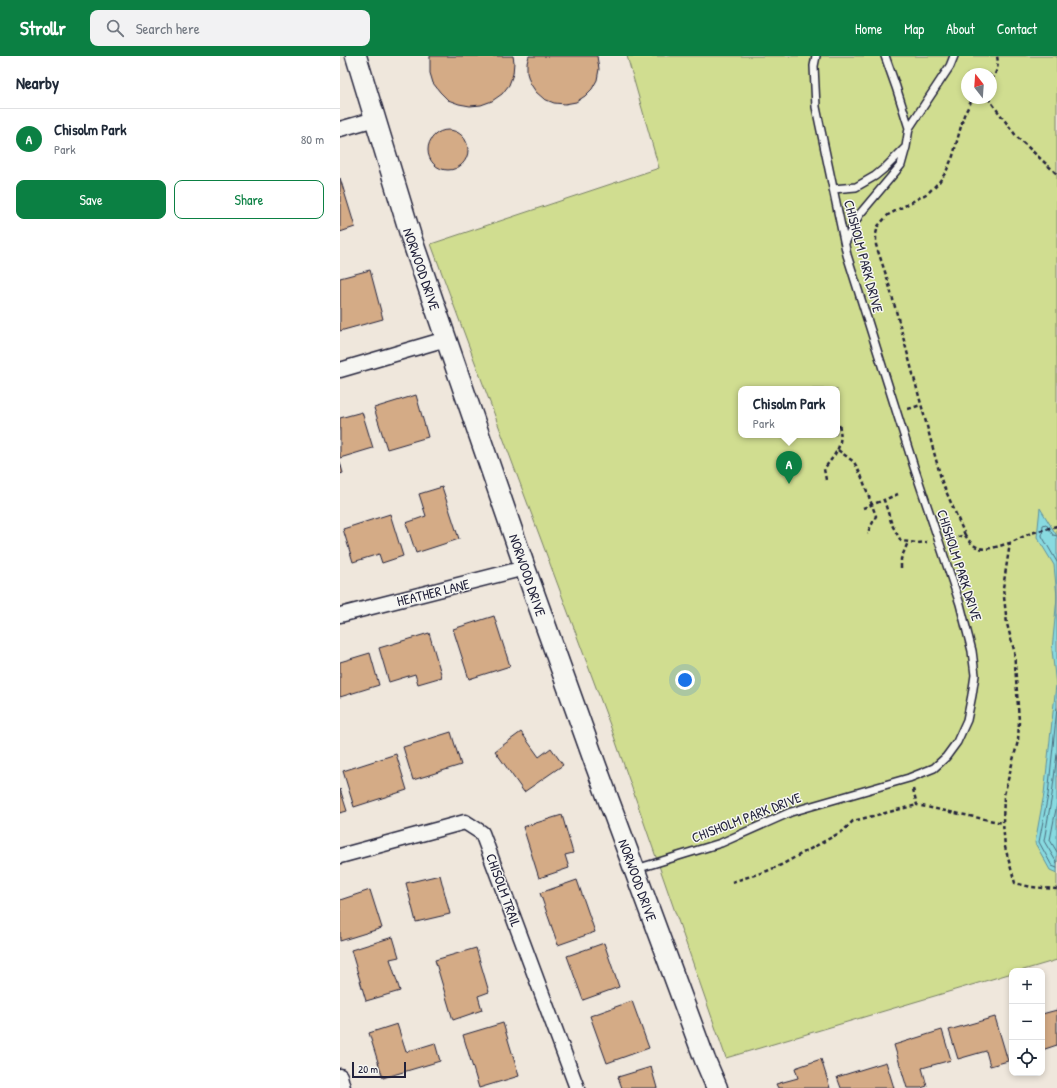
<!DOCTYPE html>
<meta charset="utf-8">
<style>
:root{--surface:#fff;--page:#f2f2f3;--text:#1f2937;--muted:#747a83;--line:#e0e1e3;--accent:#0b8043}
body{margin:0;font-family:"Patrick Hand",sans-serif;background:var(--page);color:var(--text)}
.controls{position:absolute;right:12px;bottom:12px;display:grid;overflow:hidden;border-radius:8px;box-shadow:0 2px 6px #0003}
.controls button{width:36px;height:36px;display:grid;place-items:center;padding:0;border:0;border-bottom:1px solid var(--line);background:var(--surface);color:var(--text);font:20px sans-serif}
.compass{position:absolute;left:621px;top:12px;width:36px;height:36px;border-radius:50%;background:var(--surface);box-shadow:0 2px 6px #0003;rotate:343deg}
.scale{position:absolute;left:12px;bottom:10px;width:54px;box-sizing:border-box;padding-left:4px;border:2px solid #22223b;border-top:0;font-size:11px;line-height:14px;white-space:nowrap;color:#22223b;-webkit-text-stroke:3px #f6f6f2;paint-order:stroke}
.you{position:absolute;left:345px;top:624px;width:14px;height:14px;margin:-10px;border:3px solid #fff;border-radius:50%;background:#1a73e8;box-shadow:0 0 0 6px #1a73e833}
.badge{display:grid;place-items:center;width:26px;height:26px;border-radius:50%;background:var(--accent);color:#fff;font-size:13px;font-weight:700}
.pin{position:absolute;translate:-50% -33px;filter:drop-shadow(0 1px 2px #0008)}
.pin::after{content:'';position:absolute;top:21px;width:14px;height:12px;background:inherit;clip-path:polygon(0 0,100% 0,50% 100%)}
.popup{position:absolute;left:398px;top:330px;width:102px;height:52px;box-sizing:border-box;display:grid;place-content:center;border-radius:8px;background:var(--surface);filter:drop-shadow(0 1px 3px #0005);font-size:13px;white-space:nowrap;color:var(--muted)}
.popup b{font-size:15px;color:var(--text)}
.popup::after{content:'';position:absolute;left:50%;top:100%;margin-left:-8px;border:8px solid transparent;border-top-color:var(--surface)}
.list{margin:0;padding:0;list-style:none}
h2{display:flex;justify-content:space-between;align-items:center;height:52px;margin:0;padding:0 16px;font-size:17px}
h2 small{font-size:13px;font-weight:400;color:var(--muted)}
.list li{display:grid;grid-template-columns:26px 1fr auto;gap:12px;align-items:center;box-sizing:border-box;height:60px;padding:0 16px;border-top:1px solid var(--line)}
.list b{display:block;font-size:15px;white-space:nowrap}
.list p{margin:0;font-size:13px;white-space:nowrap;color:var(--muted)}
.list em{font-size:13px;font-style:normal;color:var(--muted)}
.actions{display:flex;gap:8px;padding:12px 16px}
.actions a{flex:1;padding:9px 0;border:1px solid var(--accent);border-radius:8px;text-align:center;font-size:14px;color:var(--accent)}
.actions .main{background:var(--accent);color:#fff}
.icon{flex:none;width:22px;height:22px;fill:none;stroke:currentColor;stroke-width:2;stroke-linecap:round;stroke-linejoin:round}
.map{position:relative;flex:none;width:717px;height:1032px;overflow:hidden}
header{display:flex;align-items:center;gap:24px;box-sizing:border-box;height:56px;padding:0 20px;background:var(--accent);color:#fff}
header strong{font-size:19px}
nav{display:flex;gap:22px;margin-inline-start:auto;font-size:14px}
.search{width:280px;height:36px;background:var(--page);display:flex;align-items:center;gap:10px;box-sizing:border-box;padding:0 14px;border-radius:8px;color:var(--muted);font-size:15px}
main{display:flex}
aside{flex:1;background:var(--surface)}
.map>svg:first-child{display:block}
.green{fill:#d0dd90;stroke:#798066;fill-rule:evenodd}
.water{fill:#88dae0;stroke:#5f909e}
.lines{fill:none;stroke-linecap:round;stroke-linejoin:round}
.shore{stroke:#4b6c7d;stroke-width:1}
.building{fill:#d4ab86;stroke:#22223b}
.lane-casing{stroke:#22223b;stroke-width:10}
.street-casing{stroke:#22223b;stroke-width:17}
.secondary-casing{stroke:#22223b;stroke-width:23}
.path{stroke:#22223b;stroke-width:2.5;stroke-dasharray:4 3;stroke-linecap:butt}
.lane{stroke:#f6f6f2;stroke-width:7}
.street{stroke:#f6f6f2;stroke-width:14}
.secondary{stroke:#f6f6f2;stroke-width:20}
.labels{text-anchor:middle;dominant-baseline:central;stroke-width:3;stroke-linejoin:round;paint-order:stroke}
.street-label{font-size:14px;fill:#22223b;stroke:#f6f6f2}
</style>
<header>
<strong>Strollr</strong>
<div class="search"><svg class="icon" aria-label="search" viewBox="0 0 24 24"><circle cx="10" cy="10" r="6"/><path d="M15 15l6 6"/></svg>Search here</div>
<nav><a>Home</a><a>Map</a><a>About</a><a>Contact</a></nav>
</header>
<main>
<aside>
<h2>Nearby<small></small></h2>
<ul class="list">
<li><span class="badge">A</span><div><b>Chisolm Park</b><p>Park</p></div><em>80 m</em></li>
</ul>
<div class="actions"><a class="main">Save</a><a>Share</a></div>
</aside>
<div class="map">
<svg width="717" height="1032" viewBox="0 0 717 1032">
<rect width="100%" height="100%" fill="#efe7dc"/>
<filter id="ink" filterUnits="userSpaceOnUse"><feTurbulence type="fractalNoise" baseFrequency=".025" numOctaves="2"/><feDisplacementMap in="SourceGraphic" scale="8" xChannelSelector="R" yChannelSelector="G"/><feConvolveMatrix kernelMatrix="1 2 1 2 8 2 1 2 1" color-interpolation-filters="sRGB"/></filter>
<g filter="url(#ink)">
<path class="green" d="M287 0H717V904L680 915H672V917L386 1002 270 669 91 188 319 112ZM627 18H651V42H627ZM401 333H497V379H401Z"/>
<path class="water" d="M700 452 717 480V817L710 814 695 787 704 738 716 629 712 594 717 541 714 509 697 481Z"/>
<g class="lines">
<path class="shore" d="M717 480 713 479 706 468 703 469 702 480 717 506
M717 652 708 739 699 786 712 810 717 812
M717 698 712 739 704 785 717 807
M717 748 710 784 717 796"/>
</g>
<path class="building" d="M90 0H173L174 6 173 18 169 29 162 38 152 45 141 49 130 50 119 48 108 44 100 36 93 27 90 17Z
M189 0H257L259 13 257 24 252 33 245 40 236 46 225 48 214 47 204 43 196 36 190 27 187 17V7Z
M88 94a20 20 0 1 1 40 0a20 20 0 1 1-40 0Z
M0 122 15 171 0 176Z
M30 214 43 263 0 275V222Z
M76 339 88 381 47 393 34 352Z
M22 356 33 392 0 402V362Z
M0 406 3 417 0 418Z
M102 431 119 483 76 497 66 467 86 460 79 438Z
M50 458 63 500 42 507 39 498 13 506 3 473Z
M154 560 170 610 129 623 113 573Z
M89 577 102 621 78 628 75 618 49 626 39 592Z
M30 597 39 629 0 641V606Z
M111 676 121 709 73 724 63 691Z
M181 676 199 701 211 692 223 709 184 736 155 695Z
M56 698 67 734 14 751 3 715Z
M0 733 7 755 0 757Z
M222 759 233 797 225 799 229 812 199 822 183 771Z
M100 819 110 858 76 866 66 827Z
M237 824 255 876 218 889 200 837Z
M30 834 42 872 0 885V844Z
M53 881 59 901 50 903 60 935 26 945 11 894Z
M264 887 279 931 243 944 227 900Z
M136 892 149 936 138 940 142 954 113 964 95 904Z
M292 945 309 992 267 1007 250 960Z
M717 954V989L702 994V958Z
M655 961 668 1005 650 1010 646 995 618 1003 609 974Z
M163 967 179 1020 139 1032 123 979Z
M57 968 66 996 95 987 100 1005 43 1022 29 977Z
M602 974 611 1004 582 1012 587 1030 581 1032H567L554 989Z
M481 1003 490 1032H438L436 1028 458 1022 455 1012Z
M546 1006 554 1032H501L497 1021Z
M311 1011 317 1032H282L278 1021Z"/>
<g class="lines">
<g class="lane-casing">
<path id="lane" d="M545 0 556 31 569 72 566 91
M569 72 610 10 614 0
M493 133 516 131 535 120 546 111 566 91 561 109 519 159 505 187
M296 813 381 787 451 756 569 722 594 712 606 701 617 686 627 664 632 639 635 619 632 595 620 548 574 411 507 199 476 51 474 10 476 0"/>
</g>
<g class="street-casing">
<path id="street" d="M0 73 35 63
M0 314 106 283
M0 559 185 512
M0 800 125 766 142 777 237 1032
M0 1020 3 1032"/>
</g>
<g class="secondary-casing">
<path id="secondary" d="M16 0 72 184 185 512 256 710 365 1004 377 1032"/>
</g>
<path class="path" d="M651 24C657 17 659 9 657 0
M648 42 677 81 717 118
M568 353 581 349
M498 394 514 406 521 419 536 460 527 478
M486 424 484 413C496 397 504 390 499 368L497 367
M558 438 544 444 552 469 561 485 578 487 587 486
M523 452 544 444
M717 470 691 477 670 487 663 532 667 568 674 594 679 665 678 685 664 739 663 767 665 791 675 827 691 831 717 833
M625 479 602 426 548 225 536 189V178L538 170 548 159 588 137 599 126 606 116 613 100 624 59 633 42
M611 483 625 479C638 500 650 492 670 487
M561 512V503L568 486
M573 733 577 749 663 767
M392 826 427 815 441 809 503 775 513 765 577 749"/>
<use href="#lane" class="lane"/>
<use href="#street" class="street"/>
<use href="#secondary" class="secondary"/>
</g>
</g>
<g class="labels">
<g class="street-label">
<text transform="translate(524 200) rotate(75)">CHISHOLM PARK DRIVE</text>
<text transform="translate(82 213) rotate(71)">NORWOOD DRIVE</text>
<text transform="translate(620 509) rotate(72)">CHISHOLM PARK DRIVE</text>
<text transform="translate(188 519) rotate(71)">NORWOOD DRIVE</text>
<text transform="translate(93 536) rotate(-14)">HEATHER LANE</text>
<text transform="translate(406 761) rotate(-21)">CHISHOLM PARK DRIVE</text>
<text transform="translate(298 824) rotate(70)">NORWOOD DRIVE</text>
<text transform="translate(164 834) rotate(70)">CHISOLM TRAIL</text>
</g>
</g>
</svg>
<div class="controls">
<button>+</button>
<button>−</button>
<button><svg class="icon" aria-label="locate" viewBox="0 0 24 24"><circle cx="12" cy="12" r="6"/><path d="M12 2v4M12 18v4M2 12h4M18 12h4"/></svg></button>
</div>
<svg class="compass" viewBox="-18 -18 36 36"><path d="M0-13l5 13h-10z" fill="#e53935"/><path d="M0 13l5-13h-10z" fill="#747a83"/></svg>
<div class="scale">20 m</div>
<div class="you"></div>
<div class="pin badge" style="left:449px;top:428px">A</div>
<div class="popup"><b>Chisolm Park</b>Park</div>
</div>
</main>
